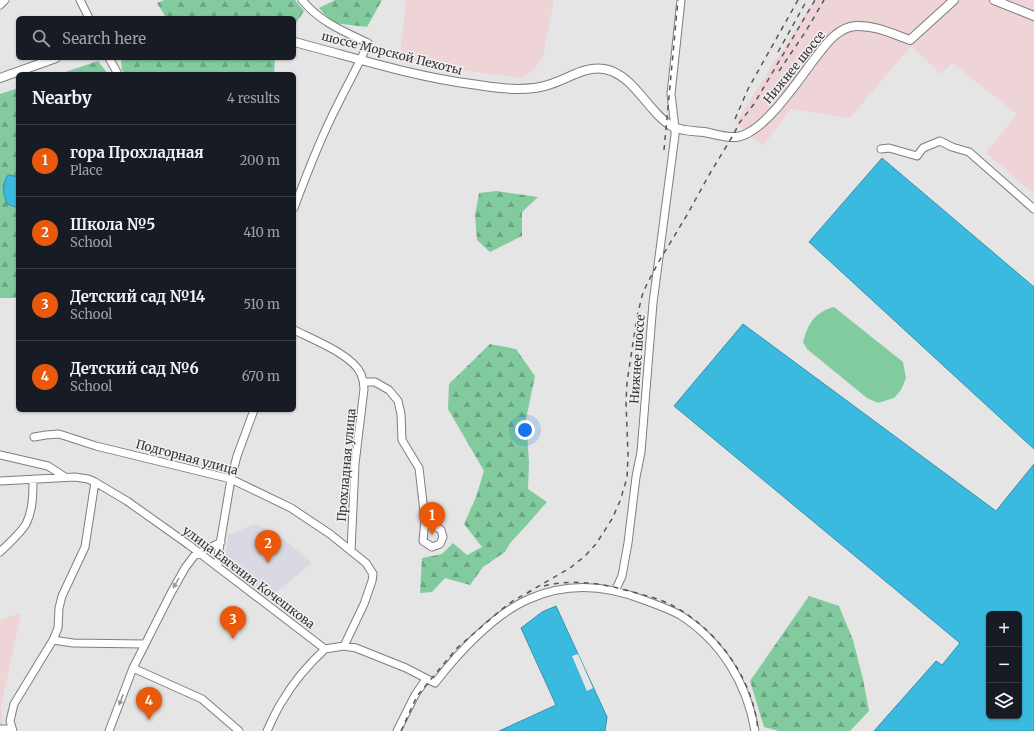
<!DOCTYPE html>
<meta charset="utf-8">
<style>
:root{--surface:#171b24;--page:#20242c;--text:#f1f3f6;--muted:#9ea1a6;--line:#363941;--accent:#ea580c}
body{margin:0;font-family:Merriweather,serif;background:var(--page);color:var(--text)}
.controls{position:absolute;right:12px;bottom:12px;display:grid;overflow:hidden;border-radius:6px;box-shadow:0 1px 3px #0004}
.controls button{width:36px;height:36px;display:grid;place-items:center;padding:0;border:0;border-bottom:1px solid var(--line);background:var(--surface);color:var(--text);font:20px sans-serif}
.you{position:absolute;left:525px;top:430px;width:14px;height:14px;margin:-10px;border:3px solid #fff;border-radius:50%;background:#1a73e8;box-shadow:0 0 0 6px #1a73e833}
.badge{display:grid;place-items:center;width:26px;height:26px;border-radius:50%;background:var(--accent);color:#fff;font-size:13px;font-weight:700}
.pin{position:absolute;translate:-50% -33px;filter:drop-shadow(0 1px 2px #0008)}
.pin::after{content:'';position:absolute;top:21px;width:14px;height:12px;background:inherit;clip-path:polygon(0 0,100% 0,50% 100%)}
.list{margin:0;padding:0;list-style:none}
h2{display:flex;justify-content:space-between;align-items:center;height:52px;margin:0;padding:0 16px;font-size:17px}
h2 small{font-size:13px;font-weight:400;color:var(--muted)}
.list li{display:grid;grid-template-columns:26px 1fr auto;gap:12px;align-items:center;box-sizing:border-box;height:72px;padding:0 16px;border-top:1px solid var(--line)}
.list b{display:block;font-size:15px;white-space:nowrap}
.list p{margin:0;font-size:13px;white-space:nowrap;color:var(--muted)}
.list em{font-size:13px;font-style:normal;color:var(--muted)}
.icon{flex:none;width:22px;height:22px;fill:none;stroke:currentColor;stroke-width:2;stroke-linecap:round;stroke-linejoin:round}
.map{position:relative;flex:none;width:1034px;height:731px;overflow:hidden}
.search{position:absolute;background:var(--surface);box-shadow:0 1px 3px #0004;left:16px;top:16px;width:280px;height:44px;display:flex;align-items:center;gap:10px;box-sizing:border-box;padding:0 14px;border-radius:6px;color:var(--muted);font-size:15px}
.panel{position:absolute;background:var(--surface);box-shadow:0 1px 3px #0004;left:16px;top:72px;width:280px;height:340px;border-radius:6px}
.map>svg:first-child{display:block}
.built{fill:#d8d9e2}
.industrial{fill:#eed4d7}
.forest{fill:url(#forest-firs)}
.pitch{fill:#82cb9e}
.water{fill:#3bbae0;stroke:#3992ac;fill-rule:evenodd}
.pier{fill:#e5e5e6}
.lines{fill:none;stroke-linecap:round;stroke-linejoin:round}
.minor-casing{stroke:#7d7e7f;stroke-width:9}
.major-casing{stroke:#7d7e7f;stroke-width:10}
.minor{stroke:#fff;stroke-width:7}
.major{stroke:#fff;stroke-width:8}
.rail{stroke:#575757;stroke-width:1.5;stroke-dasharray:5 5;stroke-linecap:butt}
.oneway{fill:#999}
.labels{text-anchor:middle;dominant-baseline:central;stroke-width:3;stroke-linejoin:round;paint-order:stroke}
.street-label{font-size:12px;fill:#333;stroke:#f2f2f4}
</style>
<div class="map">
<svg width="1034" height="731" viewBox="0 0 1034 731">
<defs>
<pattern id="forest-firs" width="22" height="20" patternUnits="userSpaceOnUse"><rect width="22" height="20" fill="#82cb9e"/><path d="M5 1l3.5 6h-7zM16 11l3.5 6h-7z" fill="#6ba581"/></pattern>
</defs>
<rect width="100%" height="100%" fill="#e5e5e6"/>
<path class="built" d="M254 524 271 531 286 541 312 563 265 601 229 573 225 563 228 535Z"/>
<path class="industrial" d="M406 0H554L543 57 534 70 521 78 426 65 400 57Z
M814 0H1034V194L986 153 1017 114 952 63 941 74 911 46 850 118 791 109 763 146 742 128 735 124Z
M21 613 1 707 3 726H0V620Z"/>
<path class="forest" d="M164 0H295L304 11 294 26V18L165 16 157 3Z
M335 0H382L367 27 334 23 319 8Z
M121 58H275L274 74H125L122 70Z
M98 61 108 74H59Z
M18 88V298H0V94Z
M496 191 538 197 522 212V236L490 252 477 240 475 215 479 193Z
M490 344 516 349 535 376 526 419 529 462 528 489 547 502 525 527 510 543 505 552 483 567 470 585 445 578 432 592 420 593 422 558 442 554 453 543 467 555 482 547 464 524 476 497 484 471 448 409 449 384Z
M809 596 839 606 853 640 863 679 869 711 850 731H779L764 727 750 681Z"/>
<path class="pitch" d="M834 307 903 362 906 378 901 390 894 398 878 403 867 398 807 349 803 342C808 323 815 312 834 307Z"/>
<path class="water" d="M882 158 1034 287V449L809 242Z
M9 175 18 177V208L7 204C3 193 2 187 7 176Z
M743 324 996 511 1034 464V731H874L936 661 942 665 960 643 674 406ZM989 614H1019V716H989Z
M556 606 607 717 605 731H499L556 705 521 628 542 612Z"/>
<path class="pier" d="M578 654 593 688 587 691 572 656Z"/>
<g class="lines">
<g class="minor-casing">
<path id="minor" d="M80 0 89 18
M0 5 5 0
M109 58 118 74
M881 149 889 148 917 156 923 148 940 141 952 147 969 152 1034 209
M294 208C307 173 320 139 337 106 347 85 359 65 368 43 343 31 320 22 302 0
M294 330C312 339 353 355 361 374 363 379 364 384 364 389L355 464 351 551
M364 382H375L389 390 398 401 401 414 402 440 419 468 425 520 423 541 432 547 440 544 443 537 441 530 425 520
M34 437 46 435 59 434 96 446 231 479 291 508 330 534 366 563 373 574 372 581 364 604 344 646
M0 455 48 466 65 477
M0 481 75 477 88 479 95 482 127 501 189 545 325 649 344 646 356 648 406 668 435 683C458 653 494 614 529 599 567 582 606 585 644 600 655 604 669 609 680 615 721 641 747 683 755 731
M0 552C8 544 20 534 26 524 33 510 33 494 33 479
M218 567V556L231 479 237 456 254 410
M615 591 622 576 628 543 636 477 641 452 653 303 675 135V128L671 94 681 0
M53 640 73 643 144 644
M133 668 202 699 239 731
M0 729H12
M13 731 10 721 14 704 53 640 58 628 59 608 62 596 85 547 95 482
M109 731 133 668 171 593 185 568 194 556 221 542
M267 731C272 721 276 710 283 700 294 681 309 664 325 649
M397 731 415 695 426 679"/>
</g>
<g class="major-casing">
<path id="major" d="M994 0 1034 16
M294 42C353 57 411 76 471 84 486 86 502 89 517 89 528 89 541 88 551 84 570 78 584 66 604 69 634 74 648 113 673 127 682 131 695 131 704 132 715 134 725 138 736 137 764 134 798 80 816 57 826 44 838 27 856 26 875 25 893 34 910 40L954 0
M0 78 56 58"/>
</g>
<use href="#minor" class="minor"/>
<use href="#major" class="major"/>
<path class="rail" d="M778 52 807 0
M779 71 806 31 824 0
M735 119 748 89 798 0
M664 150 678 0
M544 586C570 579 600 583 625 590 643 595 660 598 677 608 720 633 754 681 758 731
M527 593 570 568 585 556 596 544 612 519 620 501 627 478 628 455 626 402 627 382 637 317 642 296 646 286 658 263 687 215 709 175 732 137 740 122 754 104 815 0
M401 731 417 696 457 648 502 609 514 600 531 591"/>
</g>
<defs><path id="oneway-solid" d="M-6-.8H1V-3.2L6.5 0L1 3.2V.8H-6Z"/></defs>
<g class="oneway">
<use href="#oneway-solid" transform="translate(176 583) rotate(120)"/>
<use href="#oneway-solid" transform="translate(121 700) rotate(111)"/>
</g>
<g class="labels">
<g class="street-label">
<text transform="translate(392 53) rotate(14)">шоссе Морской Пехоты</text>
<text transform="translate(794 67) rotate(-51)">Нижнее шоссе</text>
<text transform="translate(637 359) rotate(-86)">Нижнее шоссе</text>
<text transform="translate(187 457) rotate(15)">Подгорная улица</text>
<text transform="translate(346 465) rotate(-85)">Прохладная улица</text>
<text transform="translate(249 577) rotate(37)">улица Евгения Кочешкова</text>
</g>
</g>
</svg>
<div class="controls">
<button>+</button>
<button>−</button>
<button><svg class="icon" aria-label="layers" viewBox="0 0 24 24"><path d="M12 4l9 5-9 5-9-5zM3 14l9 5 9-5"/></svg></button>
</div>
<div class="you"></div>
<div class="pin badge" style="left:432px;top:535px">1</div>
<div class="pin badge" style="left:268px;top:563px">2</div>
<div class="pin badge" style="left:233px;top:639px">3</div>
<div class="pin badge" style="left:149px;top:720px">4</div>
<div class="search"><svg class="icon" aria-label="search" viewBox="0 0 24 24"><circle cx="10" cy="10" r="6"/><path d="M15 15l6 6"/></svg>Search here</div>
<section class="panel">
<h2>Nearby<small>4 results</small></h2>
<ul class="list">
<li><span class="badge">1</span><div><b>гора Прохладная</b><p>Place</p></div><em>200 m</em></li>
<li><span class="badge">2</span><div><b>Школа №5</b><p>School</p></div><em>410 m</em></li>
<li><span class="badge">3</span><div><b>Детский сад №14</b><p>School</p></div><em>510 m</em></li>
<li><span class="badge">4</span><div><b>Детский сад №6</b><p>School</p></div><em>670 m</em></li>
</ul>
</section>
</div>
